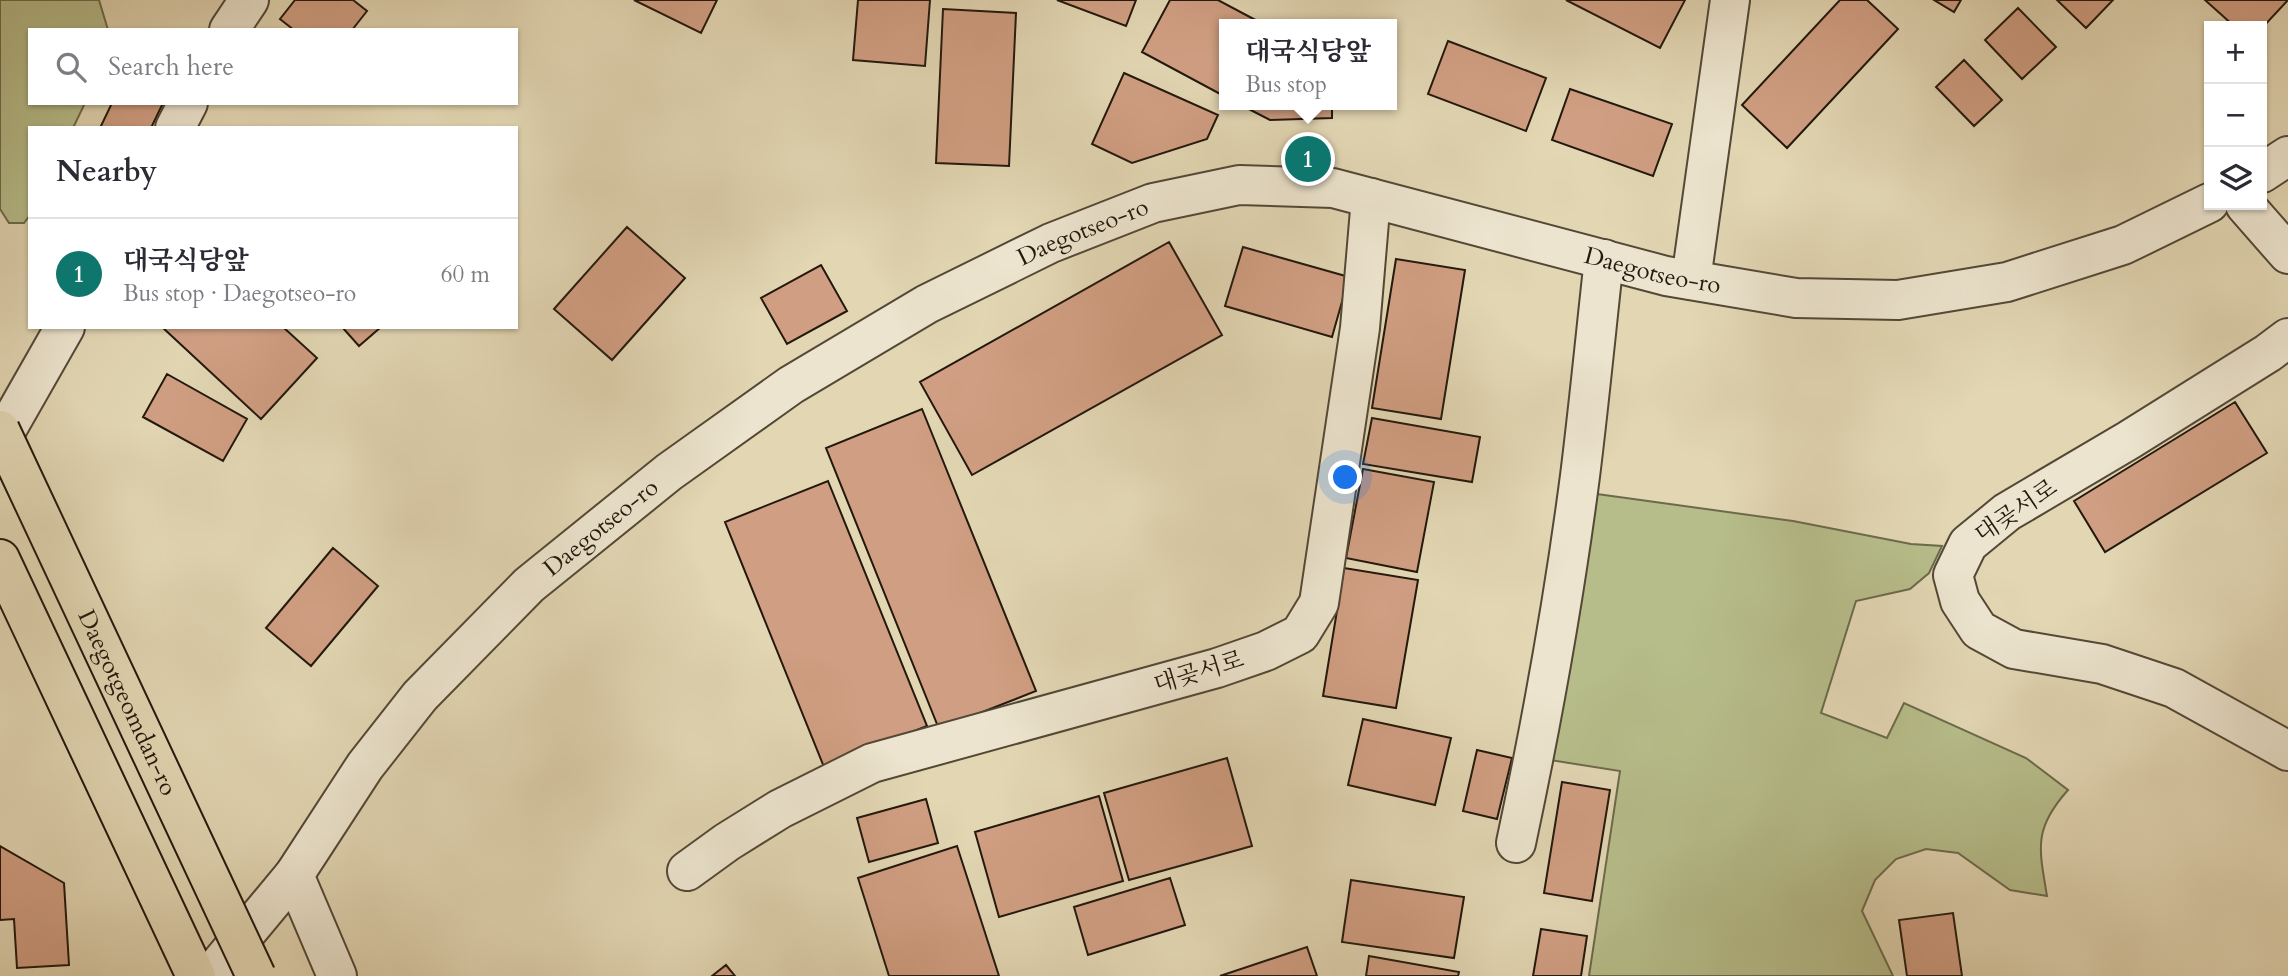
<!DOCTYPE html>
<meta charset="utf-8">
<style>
:root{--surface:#fff;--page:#f7f7f7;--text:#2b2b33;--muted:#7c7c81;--line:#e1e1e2;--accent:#0f766e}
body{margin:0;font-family:Cardo,"Noto Serif KR",serif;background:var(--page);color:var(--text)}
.controls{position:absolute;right:21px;top:21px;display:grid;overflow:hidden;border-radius:0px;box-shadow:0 2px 5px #0004}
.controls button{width:63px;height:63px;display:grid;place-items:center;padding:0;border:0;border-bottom:2px solid var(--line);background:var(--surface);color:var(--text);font:35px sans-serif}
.you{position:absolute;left:1346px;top:478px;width:24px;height:24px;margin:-18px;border:5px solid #fff;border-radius:50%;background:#1a73e8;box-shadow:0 0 0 10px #1a73e833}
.badge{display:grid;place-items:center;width:46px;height:46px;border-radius:50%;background:var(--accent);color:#fff;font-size:23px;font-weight:700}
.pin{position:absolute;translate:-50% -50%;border:4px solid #fff;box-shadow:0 2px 7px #0006}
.popup{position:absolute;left:1219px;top:19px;width:178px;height:91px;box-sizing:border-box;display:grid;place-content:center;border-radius:0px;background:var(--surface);filter:drop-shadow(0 2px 5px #0005);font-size:23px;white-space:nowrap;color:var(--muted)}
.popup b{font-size:26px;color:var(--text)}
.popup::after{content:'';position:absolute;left:50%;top:100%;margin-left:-14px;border:14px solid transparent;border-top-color:var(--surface)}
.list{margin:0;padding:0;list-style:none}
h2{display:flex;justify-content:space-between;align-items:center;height:91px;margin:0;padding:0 28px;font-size:30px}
h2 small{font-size:23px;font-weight:400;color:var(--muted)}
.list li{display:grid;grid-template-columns:46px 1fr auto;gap:21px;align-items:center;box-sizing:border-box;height:112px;padding:0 28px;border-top:2px solid var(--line)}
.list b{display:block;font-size:26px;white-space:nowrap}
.list p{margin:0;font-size:23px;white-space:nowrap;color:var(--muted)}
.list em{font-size:23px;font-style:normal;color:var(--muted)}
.icon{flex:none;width:38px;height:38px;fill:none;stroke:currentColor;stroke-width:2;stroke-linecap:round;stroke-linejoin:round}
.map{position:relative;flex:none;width:2288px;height:976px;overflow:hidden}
.search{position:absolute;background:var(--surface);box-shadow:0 2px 5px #0004;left:28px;top:28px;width:490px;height:77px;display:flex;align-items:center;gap:18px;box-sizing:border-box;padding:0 24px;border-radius:0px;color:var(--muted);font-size:26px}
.panel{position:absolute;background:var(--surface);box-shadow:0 2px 5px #0004;left:28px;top:126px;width:490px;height:203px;border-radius:0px}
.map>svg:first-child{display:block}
.green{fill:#b6bd8a;stroke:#6c6a4c;stroke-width:2}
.building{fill:#d09e82;stroke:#23180d;stroke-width:2}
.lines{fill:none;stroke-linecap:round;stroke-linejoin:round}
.minor-casing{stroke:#534836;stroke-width:42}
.major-casing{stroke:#23180d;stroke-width:42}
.minor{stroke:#ece4ce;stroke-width:38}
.major{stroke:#e2d6b3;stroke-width:38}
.major-bridge-casing{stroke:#23180d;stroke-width:42;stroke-linecap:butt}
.major-bridge{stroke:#e2d6b3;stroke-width:38}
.labels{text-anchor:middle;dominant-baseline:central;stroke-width:6;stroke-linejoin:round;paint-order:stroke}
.street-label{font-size:24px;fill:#23180d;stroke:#ece4ce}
</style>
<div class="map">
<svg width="2288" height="976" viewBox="0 0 2288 976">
<rect width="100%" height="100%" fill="#e2d6b3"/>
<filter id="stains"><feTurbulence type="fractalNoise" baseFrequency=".00286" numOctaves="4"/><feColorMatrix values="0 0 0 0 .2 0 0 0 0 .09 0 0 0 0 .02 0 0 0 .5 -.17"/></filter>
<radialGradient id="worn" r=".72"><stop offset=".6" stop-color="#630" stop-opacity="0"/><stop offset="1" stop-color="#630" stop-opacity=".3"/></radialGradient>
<path class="green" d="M0 0H99L108 30H30V103H85L73 128H30V215L24 223H9L0 209Z
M1597 494 1793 521 1911 544 1942 546 1929 573 1910 589 1856 601 1821 713 1887 738 1904 703 2026 758 2068 790C2033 829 2039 848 2047 896L2010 890 1958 853 1926 849 1896 859 1875 880 1862 911 1893 976H1589L1620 771 1550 760Z"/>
<path class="building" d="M295 0H353L367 11 352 30H294L280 19Z
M634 0H717L701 33Z
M858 0H930L925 66 853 60Z
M1057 0H1136L1126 26Z
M1170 0H1218L1263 24H1224V96L1142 52Z
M1566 0H1685L1660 48Z
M1840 0H1867L1898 29 1787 148 1742 105Z
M1934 0H1961L1954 12Z
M2057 0H2113L2086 28Z
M2205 0H2288L2262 28V26H2234Z
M2018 8 2056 47 2022 79 1985 40Z
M943 9 1016 13 1009 166 936 163Z
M1448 41 1546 78 1526 131 1428 94Z
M1964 60 2002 100 1974 126 1936 87Z
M1124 73 1218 115 1207 139 1132 163 1092 144Z
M1570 89 1672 124 1653 176 1552 140Z
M112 103H163L151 128H100Z
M1241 105H1332V118L1270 120Z
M627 227 685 278 612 360 554 309Z
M1169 242 1222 335 972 475 920 382Z
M1243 247 1349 277 1332 337 1225 306Z
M1396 259 1465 270 1441 419 1372 408Z
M821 265 847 311 787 344 761 298Z
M162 327H283L317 358 261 419Z
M342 327H381L359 346Z
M167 374 247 419 223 461 143 417Z
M2235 402 2267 453 2105 552 2074 501Z
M922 409 1036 691 939 729 826 448Z
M1372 418 1480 437 1472 482 1363 464Z
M1363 469 1434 482 1417 572 1346 558Z
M828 481 927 726 824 767 725 522Z
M333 548 378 586 311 666 266 628Z
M1344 568 1418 580 1396 708 1323 696Z
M1363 719 1451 738 1435 805 1348 785Z
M1477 750 1512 758 1497 819 1463 811Z
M1227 758 1252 846 1129 880 1104 793Z
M1562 782 1610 790 1592 901 1544 893Z
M1099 796 1123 881 999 917 975 832Z
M926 799 938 843 869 862 857 818Z
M0 846 64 883 69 965 17 968 14 919 0 920Z
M957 846 999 976H889L858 878Z
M1170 878 1185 925 1088 955 1074 907Z
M1351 880 1464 897 1454 958 1342 942Z
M1953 913 1962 976H1907L1899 920Z
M1541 929 1587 936 1581 976H1533Z
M1307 947 1317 976H1220Z
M1369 956 1459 972 1458 976H1366Z
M726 965 735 976H712Z"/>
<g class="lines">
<g class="minor-casing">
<g id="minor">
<path d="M229 30 249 0"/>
<path d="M175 128 188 103"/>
<path d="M2262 173 2288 156"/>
<path d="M2245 205 2288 254"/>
<path d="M1691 280 1730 0"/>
<path d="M2288 338 2268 353 2129 440 2007 512 1968 544 1953 575 1960 601 1979 630 2014 649 2102 664 2174 688 2288 751"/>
<path d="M0 441 65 327"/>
<path d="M1516 843C1542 721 1564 599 1580 476 1589 404 1596 331 1604 259"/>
<path d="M687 871 727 842 780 809 872 763 1217 668 1266 651 1300 634 1319 603 1360 328 1371 198"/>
<path d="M294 875 337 976"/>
<path id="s1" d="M210 976 294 875 365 766 420 696 529 585 669 472 791 385 927 304 1051 243 1153 203 1239 185 1333 188 1666 276 1796 298 1898 300 2007 282 2123 245 2209 203"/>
</g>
</g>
<g class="major-casing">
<path id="major" d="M0 559 196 976"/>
</g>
<use href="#minor" class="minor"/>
<use href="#major" class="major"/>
<g class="major-bridge-casing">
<g id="major-bridge">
<path id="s2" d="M0 430 256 976"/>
</g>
</g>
<use href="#major-bridge" class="major-bridge"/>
</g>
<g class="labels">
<g class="street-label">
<text stroke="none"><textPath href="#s1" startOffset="1166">Daegotseo-ro</textPath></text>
<text stroke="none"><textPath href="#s1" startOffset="1754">Daegotseo-ro</textPath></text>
<text transform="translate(2016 511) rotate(-34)">대곶서로</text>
<text stroke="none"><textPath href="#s1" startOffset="598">Daegotseo-ro</textPath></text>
<text transform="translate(1199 672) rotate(-17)">대곶서로</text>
<text stroke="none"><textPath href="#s2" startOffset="301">Daegotgeomdan-ro</textPath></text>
</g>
</g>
<rect width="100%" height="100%" filter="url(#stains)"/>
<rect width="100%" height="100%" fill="url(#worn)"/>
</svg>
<div class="controls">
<button>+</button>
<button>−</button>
<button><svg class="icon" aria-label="layers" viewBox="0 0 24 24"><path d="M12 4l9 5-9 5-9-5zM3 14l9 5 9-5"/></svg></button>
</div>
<div class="you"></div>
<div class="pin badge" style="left:1308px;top:159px">1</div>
<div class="popup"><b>대국식당앞</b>Bus stop</div>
<div class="search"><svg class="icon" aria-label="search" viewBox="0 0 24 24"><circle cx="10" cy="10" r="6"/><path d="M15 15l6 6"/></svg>Search here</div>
<section class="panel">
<h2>Nearby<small></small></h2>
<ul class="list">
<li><span class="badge">1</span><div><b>대국식당앞</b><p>Bus stop · Daegotseo-ro</p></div><em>60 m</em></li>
</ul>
</section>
</div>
